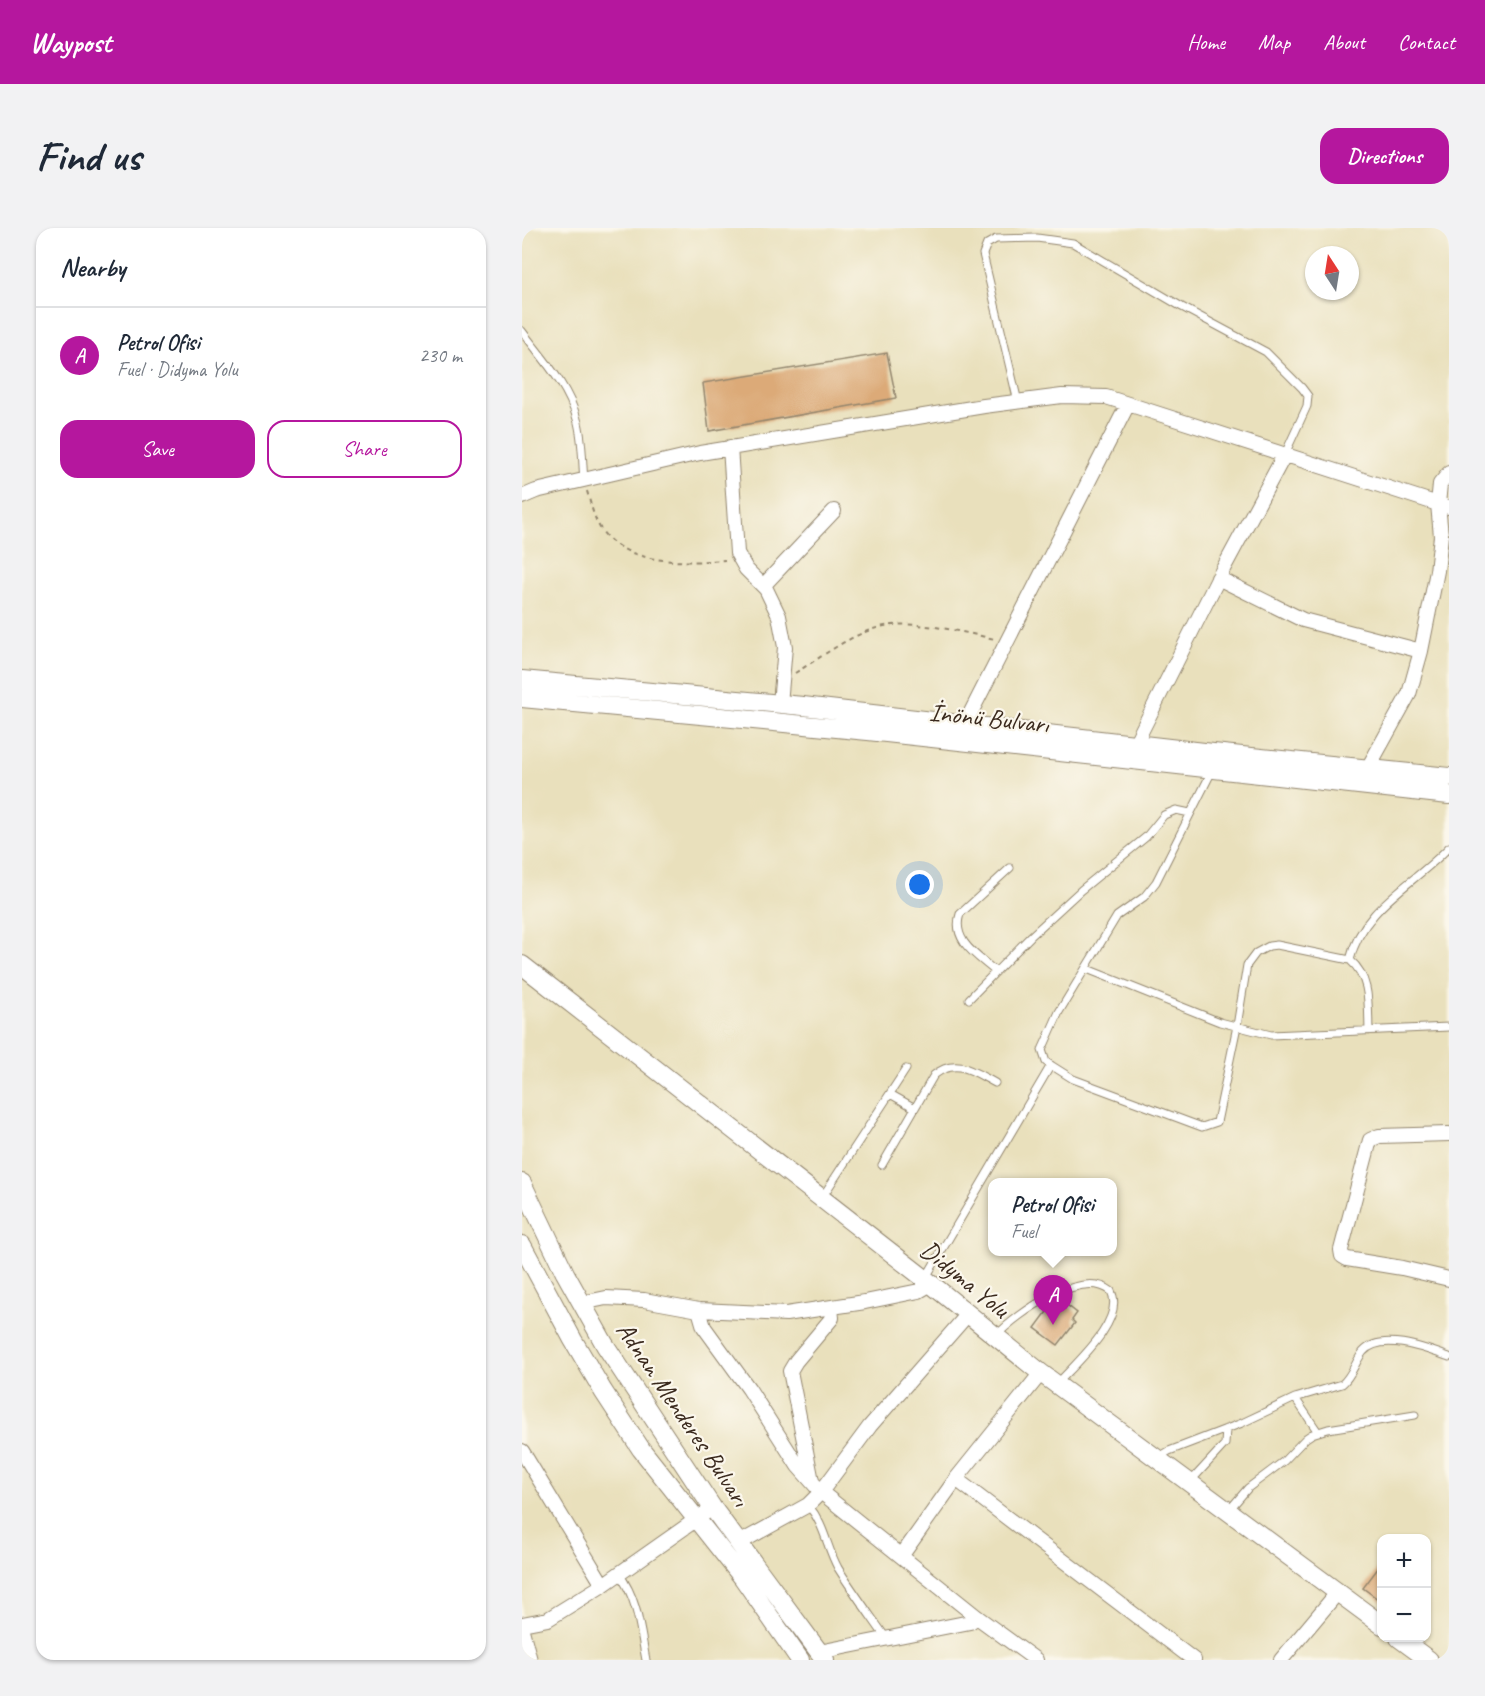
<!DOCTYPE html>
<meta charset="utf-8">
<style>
:root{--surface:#fff;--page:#f2f2f3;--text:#1f2937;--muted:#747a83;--line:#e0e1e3;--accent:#b5179e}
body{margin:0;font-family:Caveat,sans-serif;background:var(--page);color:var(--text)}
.controls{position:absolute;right:18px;bottom:18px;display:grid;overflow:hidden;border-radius:12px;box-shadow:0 2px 4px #0004}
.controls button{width:54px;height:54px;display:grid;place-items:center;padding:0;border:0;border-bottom:2px solid var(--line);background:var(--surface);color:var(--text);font:30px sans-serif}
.compass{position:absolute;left:783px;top:18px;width:54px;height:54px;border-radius:50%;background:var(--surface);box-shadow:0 2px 4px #0004;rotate:348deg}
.you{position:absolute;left:398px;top:657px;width:21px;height:21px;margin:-15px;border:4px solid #fff;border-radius:50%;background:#1a73e8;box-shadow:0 0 0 9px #1a73e833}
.badge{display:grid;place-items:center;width:39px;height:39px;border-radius:50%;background:var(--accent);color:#fff;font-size:20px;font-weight:700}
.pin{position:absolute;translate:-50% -50px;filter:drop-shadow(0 2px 3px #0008)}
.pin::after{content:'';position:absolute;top:32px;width:21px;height:18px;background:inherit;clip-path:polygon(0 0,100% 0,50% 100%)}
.popup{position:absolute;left:466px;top:950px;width:129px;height:78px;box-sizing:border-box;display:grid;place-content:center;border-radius:12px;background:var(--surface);filter:drop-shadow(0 2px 4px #0005);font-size:20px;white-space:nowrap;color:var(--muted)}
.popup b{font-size:22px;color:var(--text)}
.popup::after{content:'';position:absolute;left:50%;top:100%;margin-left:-12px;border:12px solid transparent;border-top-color:var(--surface)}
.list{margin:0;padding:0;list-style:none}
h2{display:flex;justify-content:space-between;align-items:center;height:78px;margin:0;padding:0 24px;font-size:26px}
h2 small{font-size:20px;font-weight:400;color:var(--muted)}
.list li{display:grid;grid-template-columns:39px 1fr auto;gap:18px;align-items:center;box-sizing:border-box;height:96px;padding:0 24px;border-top:2px solid var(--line)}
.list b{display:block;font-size:22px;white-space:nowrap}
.list p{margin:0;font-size:20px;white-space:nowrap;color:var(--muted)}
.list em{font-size:20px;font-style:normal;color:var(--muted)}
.actions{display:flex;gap:12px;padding:18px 24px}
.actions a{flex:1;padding:14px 0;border:2px solid var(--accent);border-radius:18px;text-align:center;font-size:21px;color:var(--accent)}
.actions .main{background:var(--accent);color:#fff}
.map{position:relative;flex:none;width:927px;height:1432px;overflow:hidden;border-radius:18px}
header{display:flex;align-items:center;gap:36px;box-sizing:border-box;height:84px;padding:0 30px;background:var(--accent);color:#fff}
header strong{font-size:28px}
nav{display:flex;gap:33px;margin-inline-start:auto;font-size:21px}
.intro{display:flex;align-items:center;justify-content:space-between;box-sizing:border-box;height:144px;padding:0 36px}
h1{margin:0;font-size:42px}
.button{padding:15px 27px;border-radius:18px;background:var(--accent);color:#fff;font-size:21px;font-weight:700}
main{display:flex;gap:36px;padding:0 36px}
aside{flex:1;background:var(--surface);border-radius:18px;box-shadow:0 2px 4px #0004}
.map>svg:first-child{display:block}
.building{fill:#dcaa78}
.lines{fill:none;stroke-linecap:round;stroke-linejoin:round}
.lane-casing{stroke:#92856d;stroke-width:9}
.street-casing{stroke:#92856d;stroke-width:16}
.secondary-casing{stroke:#92856d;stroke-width:20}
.path{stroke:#92856d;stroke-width:2;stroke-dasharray:4.5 4.5;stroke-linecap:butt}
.lane{stroke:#fff;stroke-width:7}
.street{stroke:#fff;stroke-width:14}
.secondary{stroke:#fff;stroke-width:18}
.labels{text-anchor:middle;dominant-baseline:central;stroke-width:4.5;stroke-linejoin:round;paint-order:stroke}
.street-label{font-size:26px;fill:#3b2a1e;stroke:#fbf7ec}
</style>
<header>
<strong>Waypost</strong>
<nav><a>Home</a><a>Map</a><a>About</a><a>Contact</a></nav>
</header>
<div class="intro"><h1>Find us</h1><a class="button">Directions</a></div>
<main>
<aside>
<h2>Nearby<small></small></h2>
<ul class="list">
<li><span class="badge">A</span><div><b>Petrol Ofisi</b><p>Fuel · Didyma Yolu</p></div><em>230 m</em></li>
</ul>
<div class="actions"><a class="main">Save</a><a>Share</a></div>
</aside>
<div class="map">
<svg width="927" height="1432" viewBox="0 0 927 1432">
<rect width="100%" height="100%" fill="#fbf7ec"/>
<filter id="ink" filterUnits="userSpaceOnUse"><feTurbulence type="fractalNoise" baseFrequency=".0167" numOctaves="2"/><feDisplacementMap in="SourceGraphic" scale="12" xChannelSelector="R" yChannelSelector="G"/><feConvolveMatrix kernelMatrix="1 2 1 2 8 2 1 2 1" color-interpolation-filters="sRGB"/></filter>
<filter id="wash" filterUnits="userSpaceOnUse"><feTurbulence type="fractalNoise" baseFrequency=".008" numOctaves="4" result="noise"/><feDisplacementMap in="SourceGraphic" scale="24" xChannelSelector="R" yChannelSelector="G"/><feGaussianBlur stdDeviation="1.35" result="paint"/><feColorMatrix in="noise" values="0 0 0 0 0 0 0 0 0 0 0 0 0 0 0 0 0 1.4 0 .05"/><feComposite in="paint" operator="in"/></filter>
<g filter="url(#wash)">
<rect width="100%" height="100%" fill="#e9e0bc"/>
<g id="blocks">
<path class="building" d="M365 125 374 170 187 203 181 155Z
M541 1074 555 1085 550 1092 553 1095 536 1117 513 1100 530 1077 536 1081Z
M860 1335V1374L841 1360Z"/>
</g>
</g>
<g filter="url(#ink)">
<use href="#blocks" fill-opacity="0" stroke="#92856d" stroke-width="1.5"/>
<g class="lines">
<g class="lane-casing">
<path id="lane" d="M0 103C20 130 46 157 55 191 61 210 60 232 62 252
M496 174 461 26 465 16 474 11 515 10 551 15 660 79 744 124 780 160 786 168 785 178 763 226
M690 543 634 654 622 669 595 688 537 784 520 822 524 834 551 851 680 899 695 894 715 798 725 737 734 725 747 718 755 717 828 732C849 750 846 777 847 803
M828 732C840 679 893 656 927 619
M565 741 698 794 749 807 927 799
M474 744C456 728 429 713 438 686L488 640
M447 771 509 708 559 662 624 609 642 587 654 582 668 585
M368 866 393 880
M360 937 412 847C434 829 452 844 473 855
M301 968 384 841
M403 1051 529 837
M475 1107C496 1085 560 1040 589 1063 604 1092 553 1136 535 1156
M773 1170 796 1204
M637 1229 647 1223 720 1195 773 1170 820 1156C830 1148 833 1134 841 1124 859 1103 905 1121 927 1129
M669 1253 703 1216 704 1201
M286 1277C303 1297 304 1318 316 1340 331 1364 348 1387 364 1410
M708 1281 726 1260 762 1233 784 1210 790 1206 806 1201 893 1187
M97 1346C116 1371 118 1401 124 1432"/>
</g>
<g class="street-casing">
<path id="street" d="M208 219 215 325 224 341 244 361 257 388 263 419 258 476
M927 245 918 256 916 276 927 279
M0 269 14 263 178 225 462 178 540 168 584 169 606 176
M696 350 781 392 899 423
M241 358 312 283
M443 496 606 176 916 276 919 308 915 343 899 423 887 466 846 540
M613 516 700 343 763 226
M927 906 857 908 848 912 819 1022 820 1028 825 1031 880 1040 927 1051
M60 1075 84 1070 122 1072 177 1082 264 1086 343 1074 397 1063 409 1056
M177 1082 182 1099 227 1161 276 1238 299 1264 455 1389 514 1432
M0 1223 81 1357
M434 1251 672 1432
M290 1253 268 1143 274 1133 310 1090 309 1080
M217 1315 286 1277 299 1264 348 1198 446 1086
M380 1327 434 1251 519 1145
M0 1396 26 1391 81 1357 182 1286
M0 1402 8 1432
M297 1424 448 1394 455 1389
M759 1432 816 1364"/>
</g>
<g class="secondary-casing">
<path id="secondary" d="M0 452 281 478 691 525 927 549
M0 470 346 503 927 567
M0 737 403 1051 519 1145 860 1397
M0 955 43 1045 83 1117 190 1279 303 1432
M0 1017 51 1112 81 1163 119 1221 221 1350 278 1432
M877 1410 907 1432"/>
</g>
<path class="path" d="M65 263C69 277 72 291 80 303 104 337 165 335 203 332
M273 445C300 429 327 407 358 399 392 391 439 404 473 411"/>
<use href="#lane" class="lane"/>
<use href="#street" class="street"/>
<use href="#secondary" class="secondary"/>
</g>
</g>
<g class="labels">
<g class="street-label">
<text transform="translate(467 490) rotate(6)">İnönü Bulvarı</text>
<text transform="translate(443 1051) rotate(39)">Didyma Yolu</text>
<text transform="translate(161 1186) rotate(56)">Adnan Menderes Bulvarı</text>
</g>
</g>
</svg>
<div class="controls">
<button>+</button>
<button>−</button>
</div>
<svg class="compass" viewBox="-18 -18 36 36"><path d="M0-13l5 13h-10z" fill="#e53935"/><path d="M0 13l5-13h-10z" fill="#747a83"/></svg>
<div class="you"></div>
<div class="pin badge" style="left:531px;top:1097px">A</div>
<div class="popup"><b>Petrol Ofisi</b>Fuel</div>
</div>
</main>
